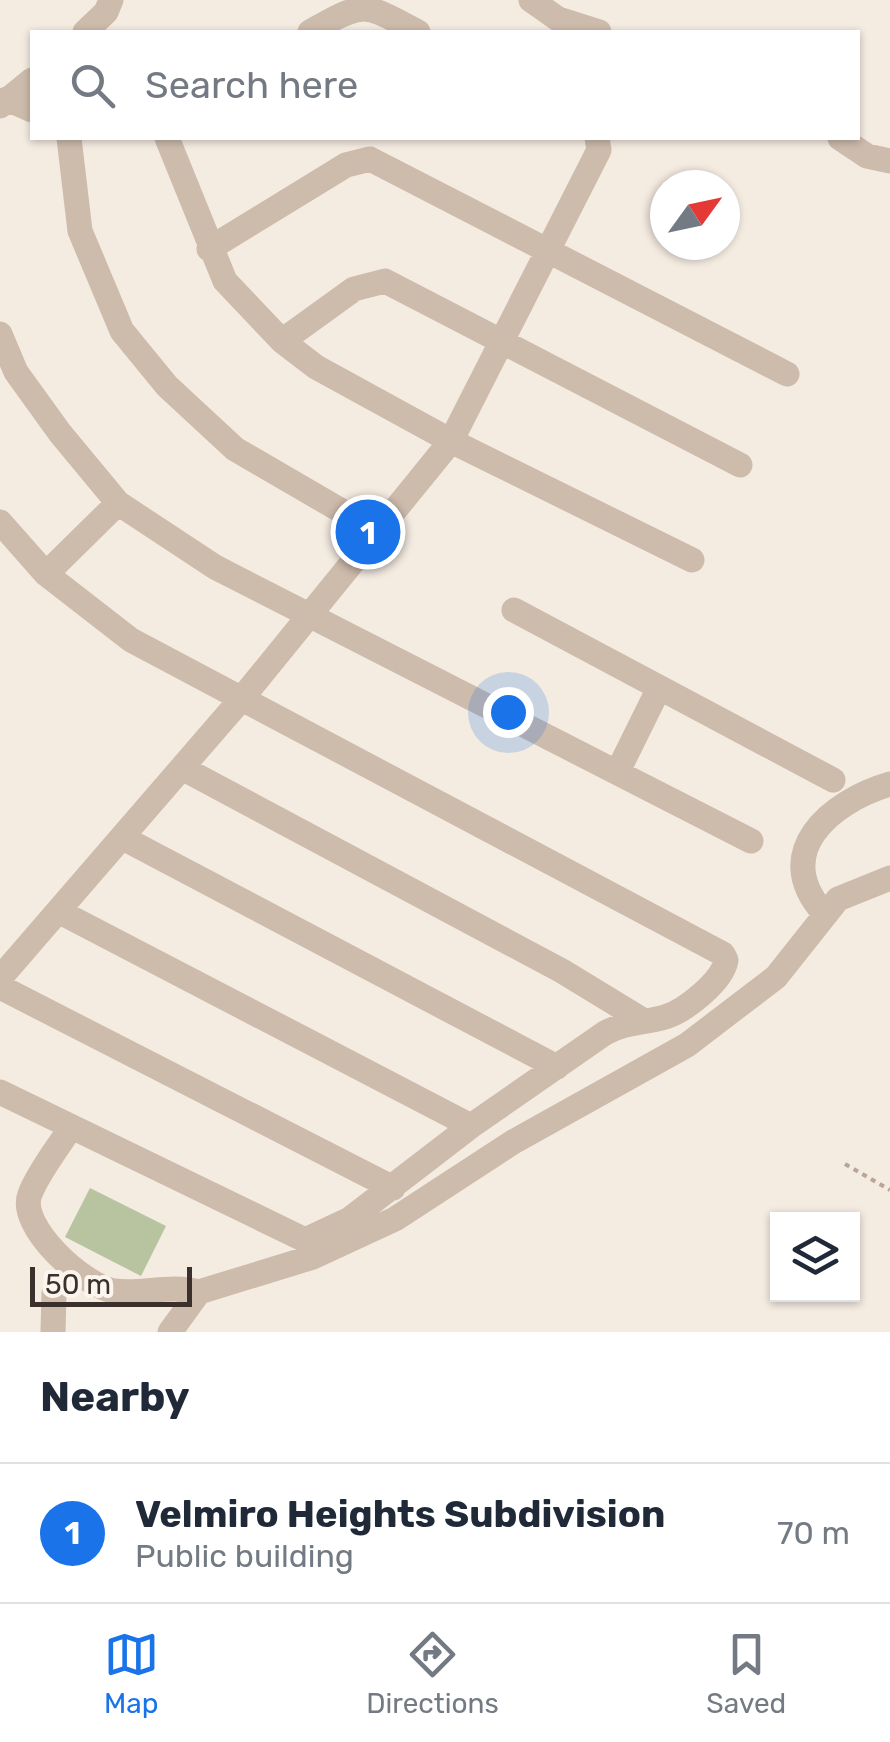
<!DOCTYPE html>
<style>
:root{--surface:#fff;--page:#f2f2f3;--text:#1f2937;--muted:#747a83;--line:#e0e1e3;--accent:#1a73e8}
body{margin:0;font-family:Rubik,sans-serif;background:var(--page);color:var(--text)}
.controls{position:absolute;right:30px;bottom:30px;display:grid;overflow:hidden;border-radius:0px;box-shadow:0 2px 8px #0004}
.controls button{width:90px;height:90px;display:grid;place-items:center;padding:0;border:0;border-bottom:2px solid var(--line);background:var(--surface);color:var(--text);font:50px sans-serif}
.compass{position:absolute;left:650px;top:170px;width:90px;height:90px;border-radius:50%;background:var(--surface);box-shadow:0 2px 8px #0004;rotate:57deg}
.scale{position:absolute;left:30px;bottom:25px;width:162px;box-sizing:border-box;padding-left:10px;border:5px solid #3b302b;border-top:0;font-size:28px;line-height:35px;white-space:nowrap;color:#3b302b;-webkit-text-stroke:8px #fbf5ee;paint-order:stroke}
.you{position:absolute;left:508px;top:712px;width:35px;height:35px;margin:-25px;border:8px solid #fff;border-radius:50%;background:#1a73e8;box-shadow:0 0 0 15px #1a73e833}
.badge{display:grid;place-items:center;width:65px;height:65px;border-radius:50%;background:var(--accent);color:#fff;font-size:32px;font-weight:700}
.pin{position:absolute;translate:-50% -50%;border:5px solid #fff;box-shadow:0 2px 10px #0006}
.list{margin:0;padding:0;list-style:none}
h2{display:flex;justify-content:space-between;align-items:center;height:130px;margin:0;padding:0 40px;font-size:42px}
h2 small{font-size:32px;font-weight:400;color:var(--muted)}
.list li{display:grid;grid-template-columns:65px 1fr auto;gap:30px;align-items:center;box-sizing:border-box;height:140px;padding:0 40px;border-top:2px solid var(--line)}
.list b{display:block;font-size:38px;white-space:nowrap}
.list p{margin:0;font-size:32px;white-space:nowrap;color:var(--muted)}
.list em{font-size:32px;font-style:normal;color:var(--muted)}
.icon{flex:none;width:55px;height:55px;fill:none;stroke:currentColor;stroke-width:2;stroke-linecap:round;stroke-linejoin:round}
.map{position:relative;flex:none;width:890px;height:1332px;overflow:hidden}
.search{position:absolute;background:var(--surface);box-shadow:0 2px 8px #0004;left:30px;right:30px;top:30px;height:110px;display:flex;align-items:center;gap:25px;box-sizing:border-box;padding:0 35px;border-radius:0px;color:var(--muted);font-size:38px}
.sheet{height:270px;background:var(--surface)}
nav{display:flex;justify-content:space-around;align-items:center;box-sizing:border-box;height:140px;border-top:2px solid var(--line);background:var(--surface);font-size:28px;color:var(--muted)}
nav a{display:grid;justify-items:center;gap:5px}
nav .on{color:var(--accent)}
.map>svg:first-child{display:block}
.green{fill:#b8c4a0}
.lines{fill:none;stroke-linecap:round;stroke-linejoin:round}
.path{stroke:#b9a596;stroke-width:4;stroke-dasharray:5 5;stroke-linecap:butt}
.minor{stroke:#cdbbac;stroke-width:25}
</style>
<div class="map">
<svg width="890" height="1332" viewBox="0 0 890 1332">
<rect width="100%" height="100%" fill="#f4ebe1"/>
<path class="green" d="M90 1188 166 1226 141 1276 65 1237Z"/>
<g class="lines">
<path class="path" d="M845 1164 890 1190"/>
<path class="minor" d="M531 0 558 19 599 32
M85 32 106 12 111 0
M310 32C367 0 362 3 418 32
M7 99 32 110
M0 106 32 80
M69 138 80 231 122 331 167 386 235 449 376 531
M167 138 225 281 282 341 316 367 451 441 692 560
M840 138 867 156 890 161
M209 249 346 165 370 159 787 374
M0 334 16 372 60 433 118 503 215 567 751 841
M282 341 354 289 385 281 740 465
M0 522 46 574 131 640 723 954 726 960C723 981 685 1011 665 1017 644 1023 625 1022 605 1033L471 1126 350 1219 305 1240 0 1092
M46 574 118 503
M514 610 833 780
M182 768 562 971 644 1021
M618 771 659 688
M123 838 557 1067
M60 912 471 1126
M823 912C771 853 829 802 890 784
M0 978 243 697 451 441 599 150 597 138
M0 987 393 1188
M71 1127C58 1148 39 1171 30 1194 17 1226 84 1286 114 1291 143 1295 170 1284 199 1292
M53 1332 54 1293
M170 1332 199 1292 313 1257 395 1219 513 1142 687 1045 776 977 838 899 890 878"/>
</g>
</svg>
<div class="controls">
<button><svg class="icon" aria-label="layers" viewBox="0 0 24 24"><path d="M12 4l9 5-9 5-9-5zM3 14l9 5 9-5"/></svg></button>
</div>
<svg class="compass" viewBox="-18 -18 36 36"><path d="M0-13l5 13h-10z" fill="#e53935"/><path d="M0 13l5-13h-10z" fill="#747a83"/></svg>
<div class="scale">50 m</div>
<div class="you"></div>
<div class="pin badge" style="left:368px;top:532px">1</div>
<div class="search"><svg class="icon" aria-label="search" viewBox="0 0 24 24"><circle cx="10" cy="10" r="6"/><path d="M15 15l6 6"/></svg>Search here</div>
</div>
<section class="sheet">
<h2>Nearby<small></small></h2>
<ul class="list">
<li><span class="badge">1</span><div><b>Velmiro Heights Subdivision</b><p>Public building</p></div><em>70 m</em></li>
</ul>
</section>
<nav>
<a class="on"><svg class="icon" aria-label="map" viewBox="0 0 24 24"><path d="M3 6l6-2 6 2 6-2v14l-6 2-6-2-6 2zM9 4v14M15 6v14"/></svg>Map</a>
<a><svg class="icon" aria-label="directions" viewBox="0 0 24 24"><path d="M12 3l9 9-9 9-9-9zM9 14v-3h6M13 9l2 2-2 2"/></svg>Directions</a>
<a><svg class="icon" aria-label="saved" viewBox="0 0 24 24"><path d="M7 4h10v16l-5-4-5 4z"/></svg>Saved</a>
</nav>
